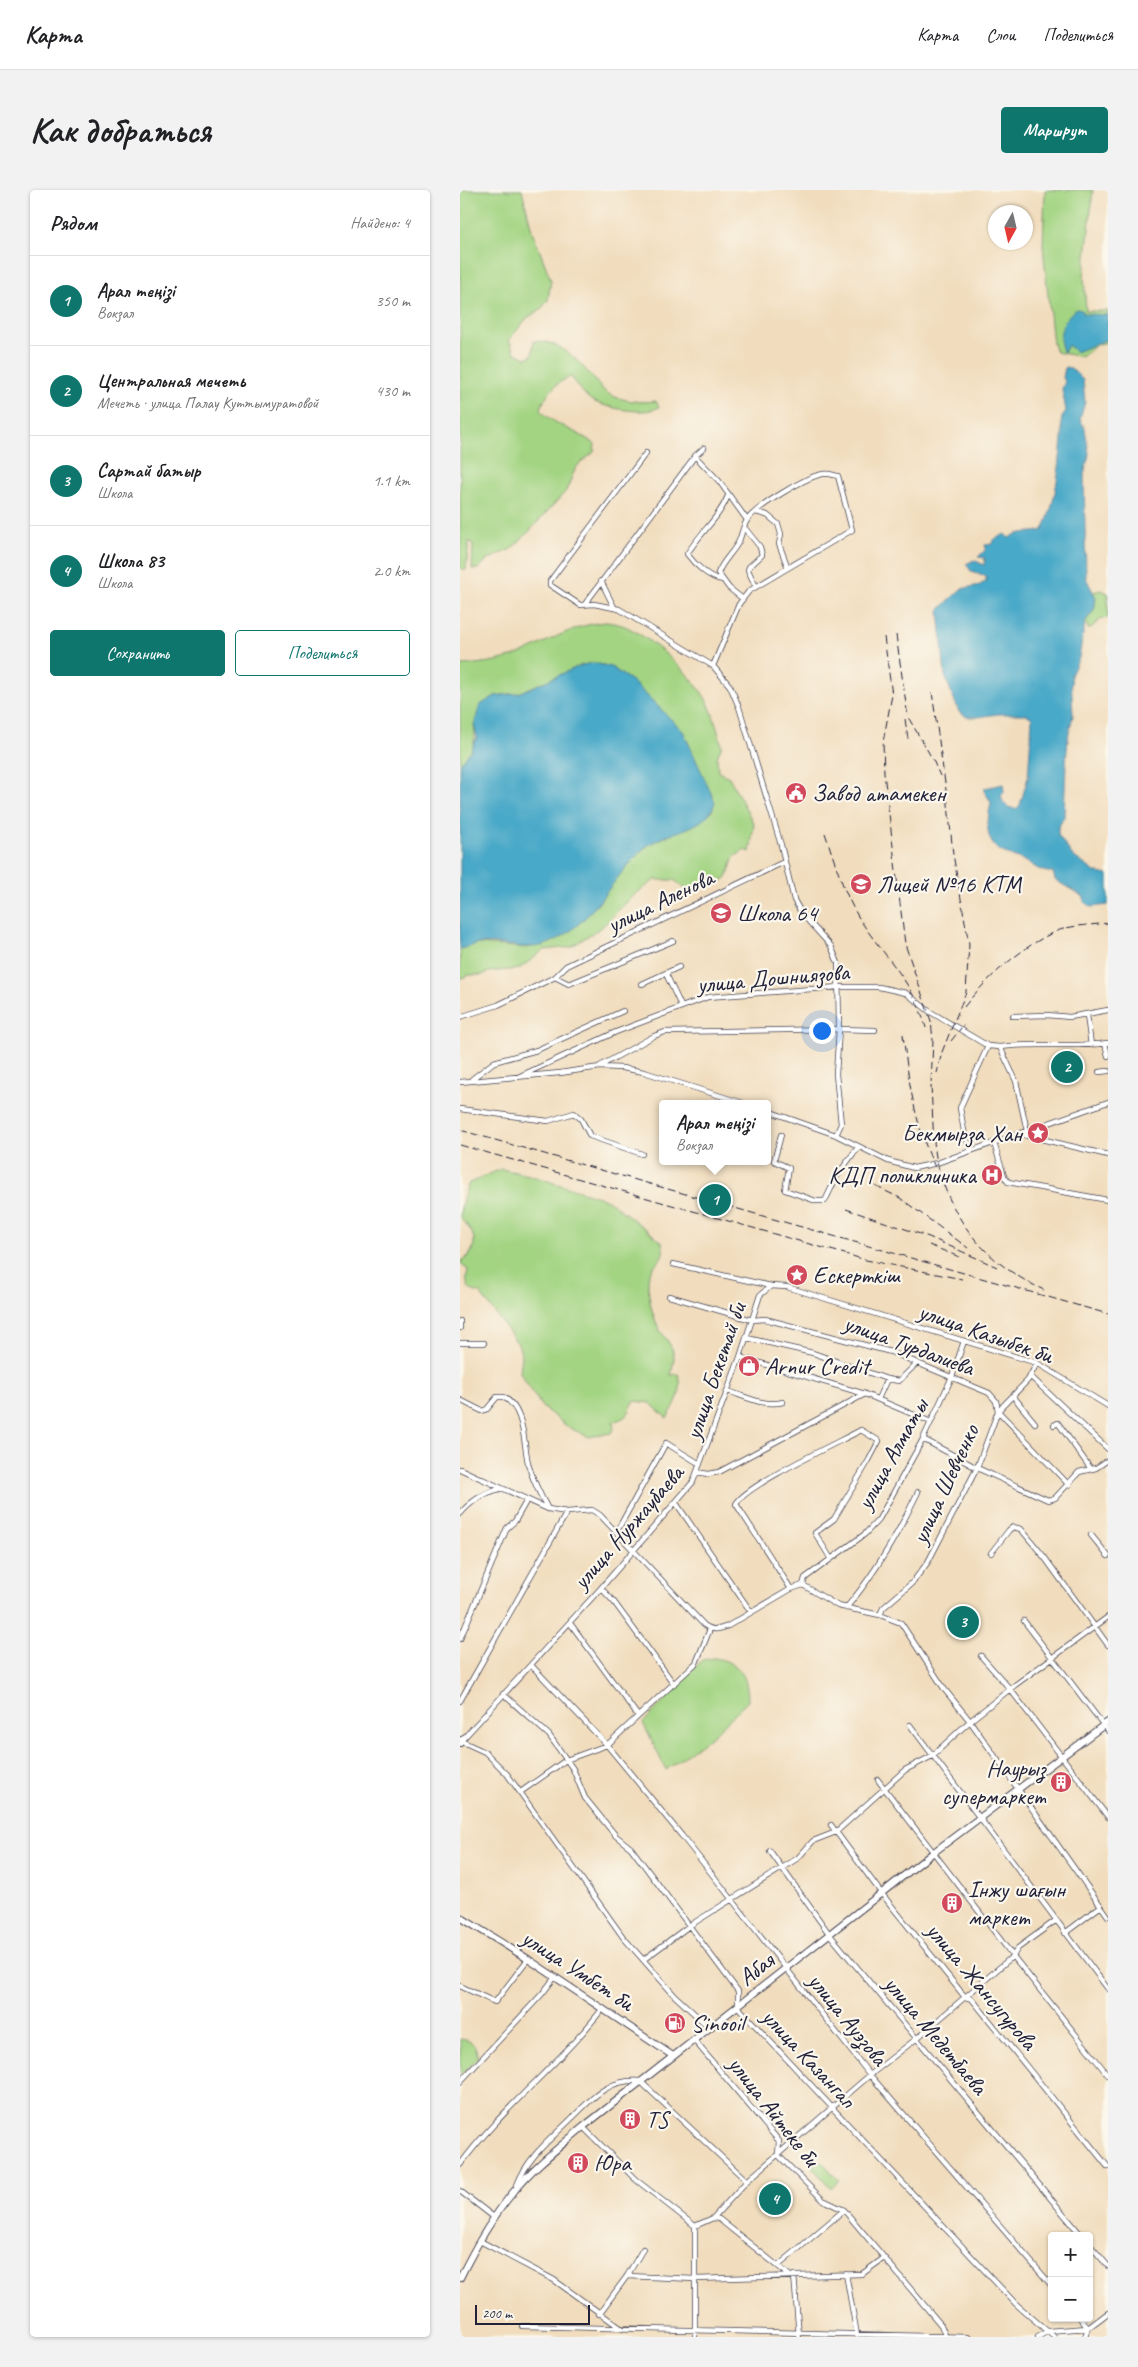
<!DOCTYPE html>
<html lang="ru">
<meta charset="utf-8">
<style>
:root{--surface:#fff;--page:#f2f2f2;--text:#202124;--muted:#757577;--line:#e0e0e0;--accent:#0f766e}
body{margin:0;font-family:Caveat,sans-serif;background:var(--page);color:var(--text)}
.controls{position:absolute;right:15px;bottom:15px;display:grid;overflow:hidden;border-radius:5px;box-shadow:0 1px 4px #0004}
.controls button{width:45px;height:45px;display:grid;place-items:center;padding:0;border:0;border-bottom:1px solid var(--line);background:var(--surface);color:var(--text);font:25px sans-serif}
.compass{position:absolute;left:528px;top:15px;width:45px;height:45px;border-radius:50%;background:var(--surface);box-shadow:0 1px 4px #0004;rotate:188deg}
.scale{position:absolute;left:15px;bottom:12px;width:115px;box-sizing:border-box;padding-left:5px;border:2px solid #22223b;border-top:0;font-size:14px;line-height:18px;white-space:nowrap;color:#22223b;-webkit-text-stroke:4px #fbf7ec;paint-order:stroke}
.you{position:absolute;left:361px;top:840px;width:18px;height:18px;margin:-12px;border:4px solid #fff;border-radius:50%;background:#1a73e8;box-shadow:0 0 0 8px #1a73e833}
.badge{display:grid;place-items:center;width:32px;height:32px;border-radius:50%;background:var(--accent);color:#fff;font-size:16px;font-weight:700}
.pin{position:absolute;translate:-50% -50%;border:2px solid #fff;box-shadow:0 1px 5px #0006}
.popup{position:absolute;left:199px;top:910px;width:112px;height:65px;box-sizing:border-box;display:grid;place-content:center;border-radius:5px;background:var(--surface);filter:drop-shadow(0 1px 4px #0005);font-size:16px;white-space:nowrap;color:var(--muted)}
.popup b{font-size:19px;color:var(--text)}
.popup::after{content:'';position:absolute;left:50%;top:100%;margin-left:-10px;border:10px solid transparent;border-top-color:var(--surface)}
.list{margin:0;padding:0;list-style:none}
h2{display:flex;justify-content:space-between;align-items:center;height:65px;margin:0;padding:0 20px;font-size:21px}
h2 small{font-size:16px;font-weight:400;color:var(--muted)}
.list li{display:grid;grid-template-columns:32px 1fr auto;gap:15px;align-items:center;box-sizing:border-box;height:90px;padding:0 20px;border-top:1px solid var(--line)}
.list b{display:block;font-size:19px;white-space:nowrap}
.list p{margin:0;font-size:16px;white-space:nowrap;color:var(--muted)}
.list em{font-size:16px;font-style:normal;color:var(--muted)}
.actions{display:flex;gap:10px;padding:15px 20px}
.actions a{flex:1;padding:11px 0;border:1px solid var(--accent);border-radius:5px;text-align:center;font-size:18px;color:var(--accent)}
.actions .main{background:var(--accent);color:#fff}
.map{position:relative;flex:none;width:648px;height:2147px;overflow:hidden;border-radius:5px}
header{display:flex;align-items:center;gap:30px;box-sizing:border-box;height:70px;padding:0 25px;background:var(--surface);border-bottom:1px solid var(--line)}
header strong{font-size:24px}
nav{display:flex;gap:28px;margin-inline-start:auto;font-size:18px}
.intro{display:flex;align-items:center;justify-content:space-between;box-sizing:border-box;height:120px;padding:0 30px}
h1{margin:0;font-size:35px}
.button{padding:12px 22px;border-radius:5px;background:var(--accent);color:#fff;font-size:18px;font-weight:700}
main{display:flex;gap:30px;padding:0 30px}
aside{flex:1;background:var(--surface);border-radius:5px;box-shadow:0 1px 4px #0004}
.map>svg:first-child{display:block}
.green{fill:#a3d482;stroke:#627b5e}
.water{fill:#49a9c8;stroke:#366682}
.lines{fill:none;stroke-linecap:round;stroke-linejoin:round}
.street-casing{stroke:#413e4e;stroke-width:6}
.secondary-casing{stroke:#413e4e;stroke-width:8}
.street{stroke:#fff;stroke-width:4.5}
.secondary{stroke:#fff;stroke-width:6}
.rail{stroke:#22223b;stroke-width:1;stroke-dasharray:8 4;stroke-linecap:butt}
.labels{text-anchor:middle;dominant-baseline:central;stroke-width:4.5;stroke-linejoin:round;paint-order:stroke}
.poi-label{font-size:24px;fill:#22223b;stroke:#fbf7ec;text-anchor:start}
.street-label{font-size:24px;fill:#22223b;stroke:#fbf7ec}
</style>
<header>
<strong>Карта</strong>
<nav><a>Карта</a><a>Слои</a><a>Поделиться</a></nav>
</header>
<div class="intro"><h1>Как добраться</h1><a class="button">Маршрут</a></div>
<main>
<aside>
<h2>Рядом<small>Найдено: 4</small></h2>
<ul class="list">
<li><span class="badge">1</span><div><b>Арал теңізі</b><p>Вокзал</p></div><em>350 m</em></li>
<li><span class="badge">2</span><div><b>Центральная мечеть</b><p>Мечеть · улица Палау Куттымуратовой</p></div><em>430 m</em></li>
<li><span class="badge">3</span><div><b>Сартай батыр</b><p>Школа</p></div><em>1.1 km</em></li>
<li><span class="badge">4</span><div><b>Школа 83</b><p>Школа</p></div><em>2.0 km</em></li>
</ul>
<div class="actions"><a class="main">Сохранить</a><a>Поделиться</a></div>
</aside>
<div class="map">
<svg width="648" height="2147" viewBox="0 0 648 2147">
<rect width="100%" height="100%" fill="#fbf7ec"/>
<filter id="ink" filterUnits="userSpaceOnUse"><feTurbulence type="fractalNoise" baseFrequency=".02" numOctaves="2"/><feDisplacementMap in="SourceGraphic" scale="10" xChannelSelector="R" yChannelSelector="G"/><feConvolveMatrix kernelMatrix="1 2 1 2 8 2 1 2 1" color-interpolation-filters="sRGB"/></filter>
<filter id="wash" filterUnits="userSpaceOnUse"><feTurbulence type="fractalNoise" baseFrequency=".0096" numOctaves="4" result="noise"/><feDisplacementMap in="SourceGraphic" scale="20" xChannelSelector="R" yChannelSelector="G"/><feGaussianBlur stdDeviation="1.12" result="paint"/><feColorMatrix in="noise" values="0 0 0 0 0 0 0 0 0 0 0 0 0 0 0 0 0 1.4 0 .05"/><feComposite in="paint" operator="in"/></filter>
<g filter="url(#wash)">
<rect width="100%" height="100%" fill="#f1ddbd"/>
<path class="green" d="M0 0H62L72 41 91 90 88 110 81 119 67 128 49 150 55 163 66 168 72 165 74 151C102 151 116 169 134 189 138 194 142 200 147 203 160 211 182 213 196 211L199 217C187 226 144 218 131 210 124 206 117 193 111 187 98 190 82 207 81 221 96 236 117 241 135 254L134 262 116 277 106 301 63 348 51 359 27 370 18 379H12L13 354 9 351 6 380 0 378Z
M585 0H633L624 86 626 121H648V152L636 155 622 167 596 162 593 154 583 56Z
M641 400 648 403V428L641 429 629 440 625 432 634 420 636 408 633 402Z
M146 432C154 433 161 434 169 438 194 451 237 488 249 515 255 528 258 543 262 556L257 567 258 582 269 587 294 634 290 662 285 660 274 667 267 687 259 693 228 700 214 690H195L173 706 143 736 111 757 84 760 59 779 28 782 22 785H8L0 789V759L18 754 67 758 113 738 139 713 155 689 187 655 240 632 252 621 254 612 223 541 173 492 151 477 135 473 122 475 59 503 35 506 14 535C17 550 12 564 0 574V475C24 474 49 470 71 459 96 447 118 434 146 432Z
M41 979 69 985 148 1010 201 1051C210 1071 189 1072 188 1091 188 1108 193 1132 204 1146 208 1151 213 1158 214 1166 214 1172 212 1179 211 1185L218 1184C225 1196 215 1217 207 1228L190 1213 173 1211C170 1224 166 1228 153 1232L154 1239 151 1243 129 1247 108 1237 82 1217 60 1183 62 1166 58 1154 20 1103C6 1100 5 1093 8 1080L0 1073C2 1070 7 1068 9 1065 20 1051 11 1038 0 1028 0 1017 4 1004 9 993Z
M254 1468C280 1472 288 1486 288 1511L254 1544 206 1580 183 1533 242 1470Z
M0 1849C14 1851 16 1855 18 1868L0 1886Z
M360 1970 379 1990 371 1998 352 1977Z"/>
<path class="water" d="M616 119 622 120 624 124 648 125V149L616 162 608 155 604 163C596 148 602 129 616 119Z
M605 177 611 178 623 190 625 212 620 229 625 239 629 264 624 285 626 388 636 408 634 420 625 432 619 468 611 485 613 525 608 547 606 573 604 627 598 638V645L613 666 635 682 648 685V715L631 717 624 712V707L595 690 593 682C581 683 576 677 565 671 557 667 547 665 539 660 523 649 528 628 531 612L524 601 525 598 543 594 544 602 541 606C543 614 547 618 556 619L560 615 568 587 572 528 566 524H538L518 527H507L499 522 485 486 479 420 501 399 520 395 526 391V386L511 381 506 374 514 370 524 375 525 368 518 367 526 359 525 355 532 354 533 350 545 344 549 348C559 340 572 344 583 340 596 313 599 279 602 249 604 237 597 232 606 221L602 199 605 191 603 188Z
M134 473 151 477 173 492 223 541 255 612C247 641 208 640 187 656 181 660 176 667 171 672 146 699 126 738 90 753 66 763 43 751 18 754 12 755 6 758 0 759V574L11 560 17 547 14 535 20 515 35 506 59 503 122 475Z"/>
</g>
<g filter="url(#ink)">
<g class="lines">
<g class="street-casing">
<path id="street" d="M186 263 90 391V395L120 415 134 414 159 419 253 476 270 496 279 517 321 655 334 710 342 724 371 756 378 773 379 839 376 884 381 934 376 945
M235 266 259 291 287 330
M296 322 307 325 318 334 321 344 319 354 328 378
M284 337 300 357 302 365 289 377 288 380 296 397
M263 390C250 389 235 375 227 364 240 343 259 328 268 306
M141 391 154 417
M125 414 235 266 244 258
M253 476 279 414 289 401 392 340 378 286C373 285 369 283 363 284 347 286 298 316 288 329 283 335 282 344 279 351 273 363 263 370 258 383L269 398 283 409
M206 784 221 816
M95 787 106 776 324 672
M182 794 219 777
M627 825 631 855
M553 826 587 825 610 827 648 820
M0 827 38 815 95 787 109 794 213 751
M645 853 648 866
M140 876 194 846 205 842 379 839 415 840
M639 882 648 881
M58 887 156 842 248 807 379 797H419L446 803 469 821 528 856 540 857
M12 889 34 872 77 860 163 821
M0 892 100 883 140 877 162 878 184 882 286 914
M0 919 88 931 114 923 121 929 130 946 182 964
M308 921 376 945 428 971 454 978 477 973 648 912
M567 941 556 891 540 857C577 852 612 858 648 853
M560 944 648 965
M321 945 314 971 329 978 325 1000 356 1011H365L377 986 398 957
M534 953 544 986 548 992 648 1010
M511 961 504 941 500 918 528 856
M213 1074 311 1096 327 1097 577 1173 648 1216
M209 1106 292 1130 305 1129 431 1162 529 1203 536 1211 538 1221 609 1295
M0 1131V1138
M287 1148 353 1163 427 1189
M0 1153H24
M280 1167 405 1204 471 1232
M570 1186 648 1259
M268 1201C286 1207 305 1217 323 1212
M553 1206 575 1233
M418 1209 427 1189 439 1191 457 1173
M0 1210 22 1221 27 1219 37 1207H43C66 1218 63 1256 69 1277 74 1292 80 1305 88 1319
M594 1235 598 1233 631 1279
M463 1249 517 1278 588 1310 595 1308 619 1282 636 1278 648 1270
M0 1279 88 1319 107 1322 132 1320 140 1325 244 1435C253 1441 258 1440 268 1436L331 1399 343 1395
M237 1282 248 1284 259 1282 405 1204
M216 1313 291 1422
M0 1324C11 1311 23 1303 40 1299
M157 1341 206 1253 240 1274
M631 1345 648 1366
M531 1363 549 1340 553 1337 561 1339 585 1368 648 1455
M343 1395 378 1416 420 1425 441 1433 485 1500 510 1531 648 1726
M343 1395 345 1388 405 1344 419 1329 463 1249 492 1187 504 1151
M141 1398 154 1412 214 1494
M331 1399 276 1314C286 1295 377 1253 401 1240L419 1251 409 1270 374 1329 355 1343 371 1369
M386 1418C416 1383 438 1344 458 1302
M420 1425 423 1418 452 1393 468 1372 517 1278 538 1221 568 1190 577 1173
M564 1431 648 1541
M110 1433 178 1526
M0 1449 47 1338 55 1331 67 1310
M521 1466 550 1499 648 1627
M71 1475 147 1555 222 1646 410 1885 592 2096
M43 1504 89 1545 113 1579 125 1608 156 1646 171 1658 278 1801V1817L556 2114 594 2147
M0 1511 107 1322
M450 1535 648 1799
M418 1590 553 1766 648 1885
M62 1601 106 1570 147 1555 236 1473 250 1439
M371 1635 422 1704 505 1807 512 1809 648 1977
M310 1661 370 1745 622 2046
M605 1743 641 1716
M183 1770 229 1736 338 1668 353 1651 376 1642 445 1580 472 1566 510 1531 555 1495 648 1427
M0 1796 35 1812 68 1769
M250 1838 215 1806 163 1747 47 1584 25 1562 1 1551 141 1398 233 1292 280 1167 300 1105 311 1096
M234 1850 319 1951 318 1965 363 2010 384 2020 481 2135 485 2145
M0 1892 82 1804 95 1787
M123 1937 175 1989 235 2036
M0 1975C42 1918 100 1874 143 1818
M57 1995C68 1966 90 1950 112 1928 123 1918 133 1905 147 1898 157 1892 168 1890 180 1891L287 1991
M0 2001 35 2028
M253 2028 259 2029 329 2085
M235 2036 253 2028 287 1991 410 1885 456 1849 553 1766 558 1758 595 1731
M235 2036V2147
M20 2051 94 2090 162 2139
M629 2054 648 2076
M318 2076 384 2020
M386 2084 397 2145
M334 2085 339 2146
M167 2086 235 2089 402 2084 424 2068
M139 2124 167 2086 183 2059
M620 2128 628 2138
M62 2136 508 2147
M578 2147 588 2141 628 2138
M625 2147 628 2138 648 2123"/>
</g>
<g class="secondary-casing">
<path id="secondary" d="M0 1550V1553
M0 1727 68 1769 213 1866
M0 2088C15 2057 33 2026 55 2000 74 1976 100 1957 123 1937L474 1662 648 1532"/>
</g>
<use href="#street" class="street"/>
<use href="#secondary" class="secondary"/>
<path class="rail" d="M436 445 448 527 473 570 480 586
M424 447 432 505 423 552 424 583 445 754 471 831 473 850 471 895 474 954
M472 502 488 614 493 664 509 754 506 802 482 862 477 883
M445 529 448 549
M365 643C375 672 383 702 399 728 425 769 452 788 466 838
M504 817C526 788 571 748 606 738 619 735 634 735 648 733
M443 844C448 889 455 936 475 977
M491 851 505 833
M0 940 648 1124
M474 948C474 962 478 977 482 990 499 1041 535 1078 584 1100
M0 955 406 1070 502 1089
M415 996 440 1008 508 1058
M386 1019 469 1047 537 1077
M469 1055 502 1068"/>
</g>
</g>
<defs>
<g id="civic-disc" transform="scale(1.125)"><circle r="9.5" fill="#d1495b" stroke="#fbf7ec"/><path d="M-.6-6.5H3V-4.5H.6V-3L4-1V1h2V6H-6V1h2V-1L-.6-3ZM-1.2 2.5V6h2.4V2.5Z" fill="#fff"/></g>
<g id="school-disc" transform="scale(1.125)"><circle r="9.5" fill="#d1495b" stroke="#fbf7ec"/><path d="M0-5L7-2L0 1L-7-2ZM-4 1L0 2.5L4 1V4Q0 6-4 4Z" fill="#fff"/></g>
<g id="sight-disc" transform="scale(1.125)"><circle r="9.5" fill="#d1495b" stroke="#fbf7ec"/><path d="M0-6L1.8-2.2L6-1.7L2.9 1.2L3.7 5.4L0 3.3L-3.7 5.4L-2.9 1.2L-6-1.7L-1.8-2.2Z" fill="#fff"/></g>
<g id="hospital-disc" transform="scale(1.125)"><circle r="9.5" fill="#d1495b" stroke="#fbf7ec"/><path d="M-5-5h3v3.5h4V-5h3V5h-3V1.5h-4V5h-3Z" fill="#fff"/></g>
<g id="shop-disc" transform="scale(1.125)"><circle r="9.5" fill="#d1495b" stroke="#fbf7ec"/><path d="M-5-2.5h2.3a2.7 3.5 0 0 1 5.4 0H5L5.5 6h-11ZM-1.5-2.5h3a1.5 2.3 0 0 0-3 0Z" fill="#fff"/></g>
<g id="building-disc" transform="scale(1.125)"><circle r="9.5" fill="#d1495b" stroke="#fbf7ec"/><path d="M-4-6H4V6H1V3H-1V6H-4ZM-2.5-4.3h1.7v1.8h-1.7ZM.8-4.3h1.7v1.8H.8ZM-2.5-1h1.7V.8h-1.7ZM.8-1h1.7V.8H.8Z" fill="#fff"/></g>
<g id="fuel-disc" transform="scale(1.125)"><circle r="9.5" fill="#d1495b" stroke="#fbf7ec"/><path d="M-5.5-6h7V0h2V4h1.3V-2.5L3-4.5l.8-.8L6-3V5H2.5V1h-1V6h-7ZM-4.2-4.7v3.2H.2V-4.7Z" fill="#fff"/></g>
</defs>
<g fill-rule="evenodd">
<use href="#civic-disc" x="336" y="603"/>
<use href="#school-disc" x="401" y="694"/>
<use href="#school-disc" x="261" y="723"/>
<use href="#sight-disc" x="578" y="943"/>
<use href="#hospital-disc" x="532" y="985"/>
<use href="#sight-disc" x="337" y="1085"/>
<use href="#shop-disc" x="289" y="1176"/>
<use href="#building-disc" x="601" y="1592"/>
<use href="#building-disc" x="492" y="1713"/>
<use href="#fuel-disc" x="215" y="1833"/>
<use href="#building-disc" x="170" y="1929"/>
<use href="#building-disc" x="118" y="1973"/>
</g>
<g class="labels">
<g class="poi-label">
<text x="352" y="603">Завод атамекен</text>
<text x="417" y="694">Лицей №16 КТМ</text>
<text x="277" y="723">Школа 64</text>
<text x="562" y="943" text-anchor="end">Бекмырза Хан</text>
<text x="516" y="985" text-anchor="end">КДП поликлиника</text>
<text x="353" y="1085">Ескерткіш</text>
<text x="305" y="1176">Arnur Credit</text>
<text x="585" y="1578" text-anchor="end">Наурыз<tspan x="585" dy="28">супермаркет</tspan></text>
<text x="508" y="1699">Інжу шағын<tspan x="508" dy="28">маркет</tspan></text>
<text x="231" y="1833">Sinooil</text>
<text x="186" y="1929">TS</text>
<text x="134" y="1973">Юра</text>
</g>
<g class="street-label">
<text transform="translate(200 711) rotate(-26)">улица Аленова</text>
<text transform="translate(313 788) rotate(-5)">улица Дошниязова</text>
<text transform="translate(526 1143) rotate(19)">улица Казыбек би</text>
<text transform="translate(449 1155) rotate(20)">улица Турдалиева</text>
<text transform="translate(255 1181) rotate(-71)">улица Бекетай би</text>
<text transform="translate(432 1264) rotate(-61)">улица Алматы</text>
<text transform="translate(485 1294) rotate(-65)">улица Шевченко</text>
<text transform="translate(168 1337) rotate(-49)">улица Нуржаубаева</text>
<text transform="translate(296 1779) rotate(-38)">Абая</text>
<text transform="translate(118 1780) rotate(33)">улица Умбет би</text>
<text transform="translate(522 1796) rotate(50)">улица Жансугурова</text>
<text transform="translate(388 1829) rotate(51)">улица Ауэзова</text>
<text transform="translate(476 1845) rotate(50)">улица Медетбаева</text>
<text transform="translate(349 1868) rotate(47)">улица Казангап</text>
<text transform="translate(314 1921) rotate(52)">улица Айтеке би</text>
</g>
</g>
</svg>
<div class="controls">
<button>+</button>
<button>−</button>
</div>
<svg class="compass" viewBox="-18 -18 36 36"><path d="M0-13l5 13h-10z" fill="#e53935"/><path d="M0 13l5-13h-10z" fill="#757577"/></svg>
<div class="scale">200 m</div>
<div class="you"></div>
<div class="pin badge" style="left:255px;top:1010px">1</div>
<div class="popup"><b>Арал теңізі</b>Вокзал</div>
<div class="pin badge" style="left:607px;top:877px">2</div>
<div class="pin badge" style="left:503px;top:1432px">3</div>
<div class="pin badge" style="left:315px;top:2009px">4</div>
</div>
</main>
